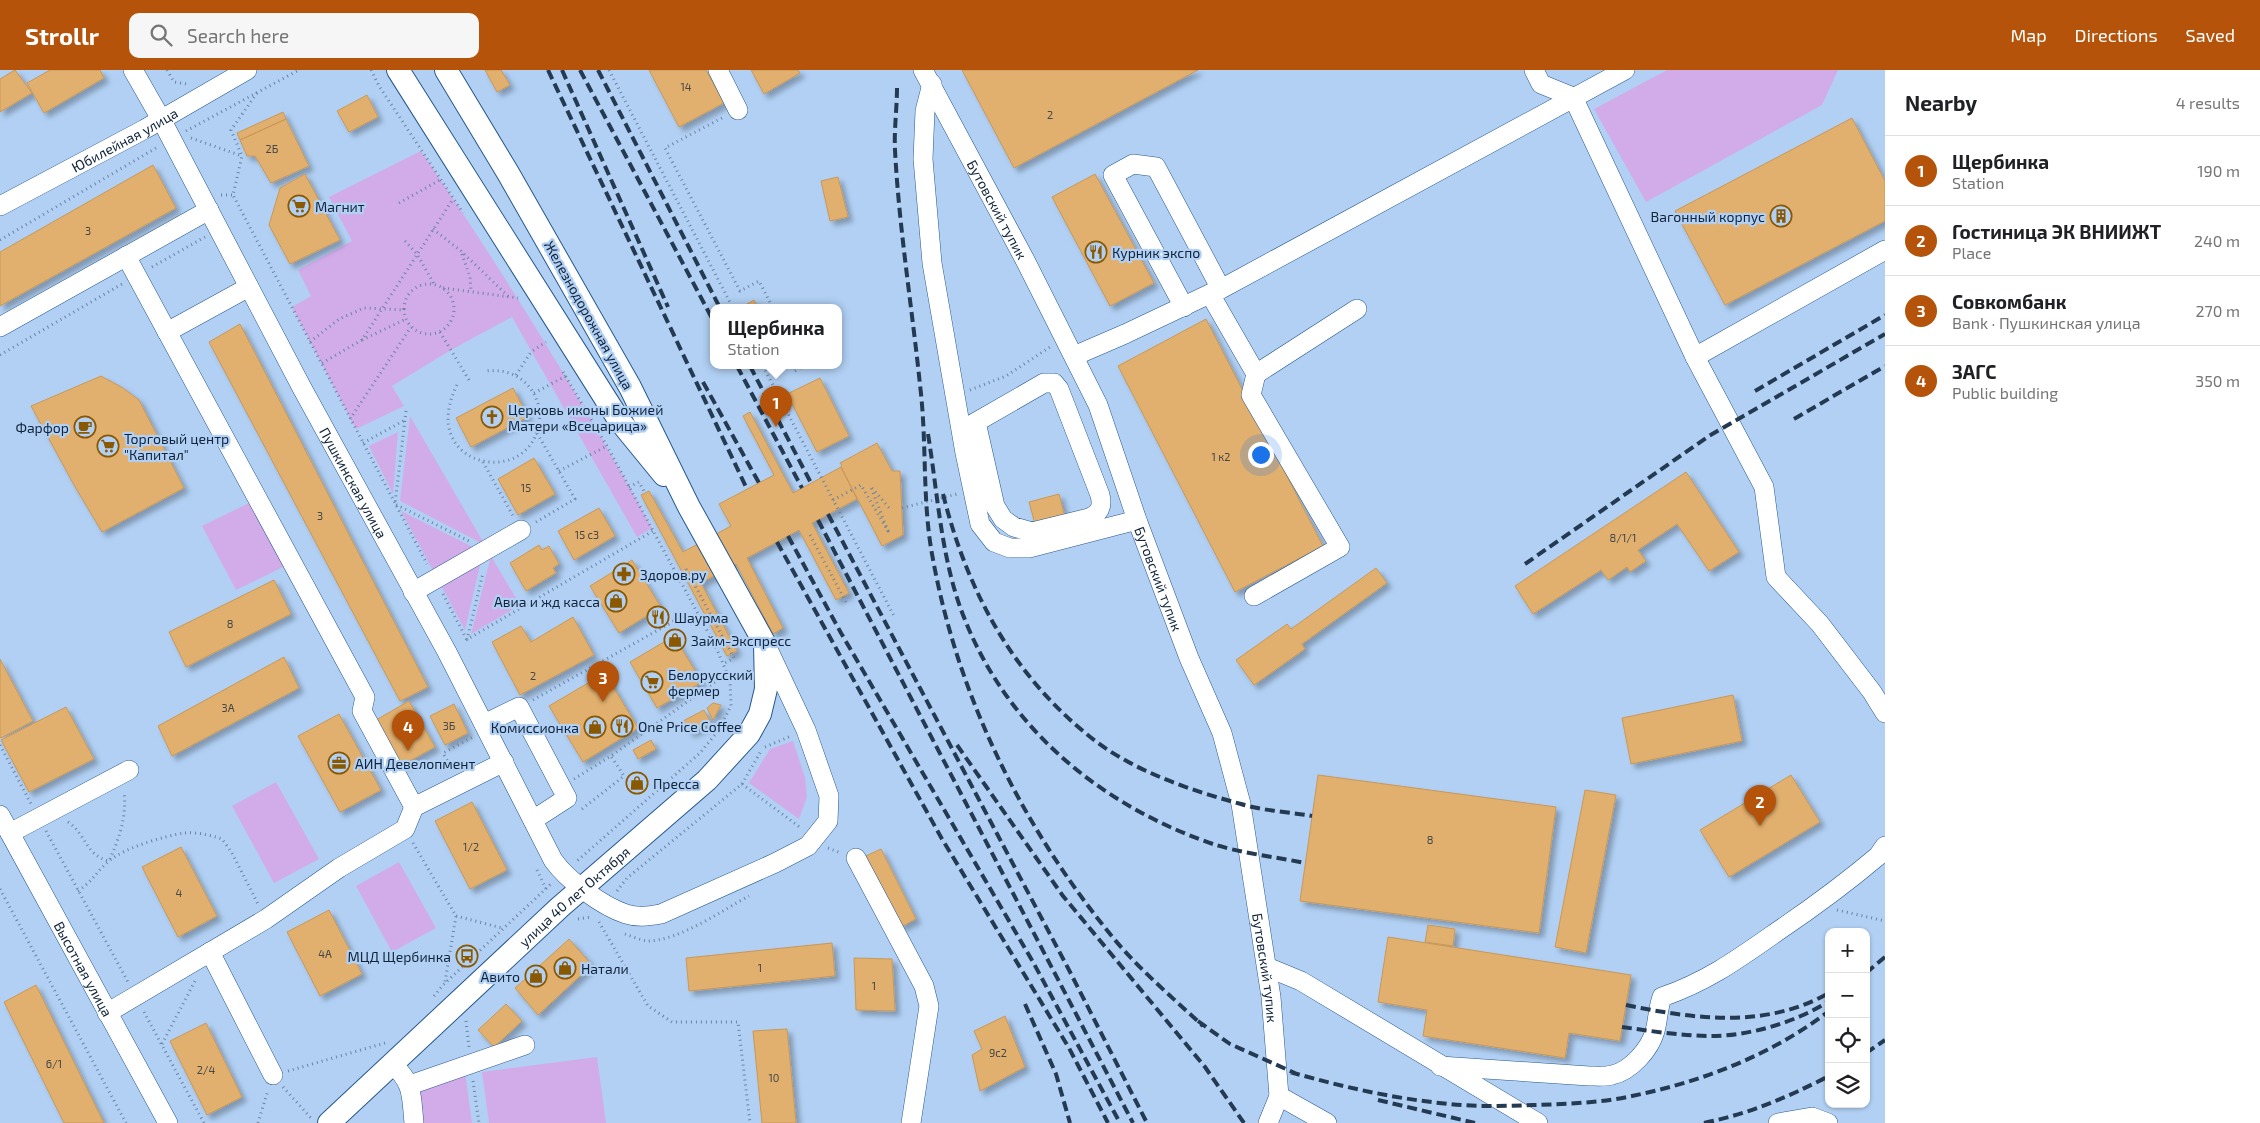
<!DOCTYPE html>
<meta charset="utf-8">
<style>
:root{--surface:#fff;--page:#f6f6f6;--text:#202124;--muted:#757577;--line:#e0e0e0;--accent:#b45309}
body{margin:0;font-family:"Exo 2",sans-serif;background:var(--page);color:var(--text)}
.controls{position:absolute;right:15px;bottom:15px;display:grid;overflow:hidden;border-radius:10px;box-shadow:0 1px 4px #0004}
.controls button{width:45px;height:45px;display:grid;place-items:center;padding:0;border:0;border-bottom:1px solid var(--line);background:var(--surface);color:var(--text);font:25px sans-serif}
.you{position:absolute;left:1260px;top:384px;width:18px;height:18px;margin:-12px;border:4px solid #fff;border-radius:50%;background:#1a73e8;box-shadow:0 0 0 8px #1a73e833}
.badge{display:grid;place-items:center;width:32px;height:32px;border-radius:50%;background:var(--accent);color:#fff;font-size:16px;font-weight:700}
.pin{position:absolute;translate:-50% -41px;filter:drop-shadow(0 1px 2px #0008)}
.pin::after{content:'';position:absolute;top:26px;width:18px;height:15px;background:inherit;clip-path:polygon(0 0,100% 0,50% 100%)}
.popup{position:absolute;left:710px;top:234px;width:132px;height:65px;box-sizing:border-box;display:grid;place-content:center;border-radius:10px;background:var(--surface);filter:drop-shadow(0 1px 4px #0005);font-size:16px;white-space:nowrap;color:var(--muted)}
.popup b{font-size:19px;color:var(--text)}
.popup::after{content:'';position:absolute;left:50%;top:100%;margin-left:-10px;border:10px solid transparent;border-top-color:var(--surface)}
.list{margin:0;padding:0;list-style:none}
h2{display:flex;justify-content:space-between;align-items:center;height:65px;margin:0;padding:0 20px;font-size:21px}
h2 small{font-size:16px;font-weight:400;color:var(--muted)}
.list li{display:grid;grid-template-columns:32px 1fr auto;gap:15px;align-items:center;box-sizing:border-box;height:70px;padding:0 20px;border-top:1px solid var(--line)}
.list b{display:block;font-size:19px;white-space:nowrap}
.list p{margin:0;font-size:16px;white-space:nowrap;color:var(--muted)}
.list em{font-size:16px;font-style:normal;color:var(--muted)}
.icon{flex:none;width:28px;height:28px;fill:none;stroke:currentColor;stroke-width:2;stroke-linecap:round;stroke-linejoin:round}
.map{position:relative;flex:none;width:1885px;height:1053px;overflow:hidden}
header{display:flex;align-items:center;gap:30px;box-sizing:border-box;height:70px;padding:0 25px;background:var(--accent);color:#fff}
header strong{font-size:24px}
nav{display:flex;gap:28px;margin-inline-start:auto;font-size:18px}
.search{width:350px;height:45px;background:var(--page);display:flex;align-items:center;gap:12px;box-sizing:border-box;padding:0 18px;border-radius:10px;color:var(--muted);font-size:19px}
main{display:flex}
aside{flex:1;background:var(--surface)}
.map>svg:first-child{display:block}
.green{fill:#d2ace9}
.building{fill:#e1af6e;stroke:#c99857;filter:url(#shadow)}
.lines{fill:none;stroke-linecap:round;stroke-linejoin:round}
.minor-casing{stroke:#27588c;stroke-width:20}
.major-casing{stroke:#27588c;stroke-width:24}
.path{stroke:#6a84a2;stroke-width:3;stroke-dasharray:1 4;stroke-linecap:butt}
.minor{stroke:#fff;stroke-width:19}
.major{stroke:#fff;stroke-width:22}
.rail{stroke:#243a52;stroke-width:4;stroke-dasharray:10 5;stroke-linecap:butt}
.labels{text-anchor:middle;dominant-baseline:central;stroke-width:4.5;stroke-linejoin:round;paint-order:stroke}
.number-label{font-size:11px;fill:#444748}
.street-label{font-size:14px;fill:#10243b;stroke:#b1d0f4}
.poi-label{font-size:14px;fill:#10243b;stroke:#b1d0f4;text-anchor:start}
</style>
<header>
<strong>Strollr</strong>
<div class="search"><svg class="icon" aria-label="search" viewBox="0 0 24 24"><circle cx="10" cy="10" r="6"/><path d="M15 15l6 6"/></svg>Search here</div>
<nav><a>Map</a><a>Directions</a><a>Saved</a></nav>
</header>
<main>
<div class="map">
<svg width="1885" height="1053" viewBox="0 0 1885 1053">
<defs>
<filter id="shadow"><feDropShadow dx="4.5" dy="4.5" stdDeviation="2.5" flood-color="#0004"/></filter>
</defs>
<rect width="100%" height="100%" fill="#b1d0f4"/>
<path class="green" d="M1667 0H1838L1822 35 1646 132 1594 39Z
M421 81C504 203 581 328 652 458L637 467 512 247 451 280 392 316 404 336 356 359 292 237 311 226 298 200 352 171 329 127Z
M410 346 485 475 400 431Z
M398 362 393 424 369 376Z
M251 432 285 496 236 520 202 456Z
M401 441 483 482 465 560Z
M491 486 520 535 471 564Z
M793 671 805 707 807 727 799 749 749 713 770 679Z
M276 712 319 789 274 813 232 736Z
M399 792 436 858 392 882 356 816Z
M597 987 606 1053H489L482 1002Z
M465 1002 472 1053H418L415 1019Z"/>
<path class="building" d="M15 0 32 23 0 42V9Z
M50 0H100L104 8 44 43 27 13Z
M485 0H501L510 15 497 22Z
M649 0H706L724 33 679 57Z
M751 0H798L800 3 764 24Z
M962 0H1198L1014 98Z
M367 25 378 47 349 62 337 41Z
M283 42 286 49 240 70 237 63Z
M1852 48 1885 111V151L1725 235 1675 141Z
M286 49 309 96 271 113 255 86H247L240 70Z
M153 95 176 138 0 236V182Z
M305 104 340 170 290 194 269 155 280 118Z
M1095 104 1154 213 1110 236 1052 127Z
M838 107 848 147 830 151 821 111Z
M754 230 758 238H740Z
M1206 249 1323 476 1235 522 1118 296Z
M240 254 428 617 400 631 209 272Z
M101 306 123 318 139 330 184 418 102 462 74 415 31 336Z
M820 308 849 366 817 382 787 324Z
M513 318 528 347 471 377 456 348Z
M750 342 793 423 841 397 857 429 812 453 849 523 836 530 799 460 747 488 783 558 773 564 736 494 701 513 737 581 727 586 641 425 649 421 683 482 731 456 719 434 774 405 743 346Z
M877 373 892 401H900L903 465 882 476 841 397 842 396 840 393Z
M534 388 555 424 518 445 498 409Z
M1686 402 1739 482 1709 501 1677 454 1638 480 1646 491 1630 502 1627 497 1608 510 1601 500 1533 544 1515 516Z
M1059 424 1066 451 1036 458 1029 432Z
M599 438 615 466 574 490 558 461Z
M539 475 542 480 549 476 559 494 553 498 556 503 526 521 510 493Z
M632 490 661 537 619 563 590 516Z
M1376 498 1387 513 1302 574 1305 579 1254 615 1236 590 1287 554 1291 559Z
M274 510 291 544 186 597 169 562Z
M573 547 594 585 520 625 492 572 521 556 531 572Z
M674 566 702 612 657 638 630 592Z
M284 587 299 618 172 686 158 656Z
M0 589 33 651 1 668 0 667Z
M605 603 638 658 583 692 549 636Z
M1733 625 1742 671 1631 694 1622 648Z
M409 631 435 677 401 696 376 650Z
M713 633 721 635 713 650 707 638Z
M454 634 468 663 445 675 430 646Z
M66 637 94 689 29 722 1 670Z
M704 640 711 653 690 663 683 651Z
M339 644 381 720 340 742 298 666Z
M651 670 656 679 638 689 633 680Z
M1318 705 1556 737 1539 863 1300 831Z
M1791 705 1820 752 1729 807 1700 760Z
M1585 720 1616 725 1586 883 1555 877Z
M472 732 507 800 470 819 435 751Z
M181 777 217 846 178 867 142 797Z
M881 779 916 849 901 857 866 786Z
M329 840 362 904 320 926 287 862Z
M1428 855 1455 859 1453 876 1425 872Z
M1388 867 1631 905 1620 971 1569 963 1565 988 1423 966 1427 940 1378 932Z
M569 869 592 895 538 945 515 918Z
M832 873 835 906 689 921 686 888Z
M854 888 892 889 895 941 856 940Z
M36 915 104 1053H64L4 932Z
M506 934 522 951 494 977 478 960Z
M1005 946 1025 997 980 1021 972 985 982 979 974 961Z
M206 953 242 1027 207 1045 170 971Z
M787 959 796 1053H762L753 961Z"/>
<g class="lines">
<g class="minor-casing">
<g id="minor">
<path id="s1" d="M133 0 161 49 302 318 447 582 553 790C568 811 602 836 626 844 638 848 649 846 661 844L775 793 808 776 828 751 829 726 806 660 766 575"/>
<path d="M718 0 738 40"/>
<path id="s2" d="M923 0 1025 190 1098 335 1137 450 1189 588 1222 663 1241 734 1271 927 1279 1026 1268 1053"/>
<path d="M1534 0 1541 14 1573 27 1695 287 1764 417 1776 507 1820 554 1872 622 1885 643"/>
<path d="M932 14 925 41 923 89 932 193 965 383 980 454 994 472 1010 478H1029L1137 450"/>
<path id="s3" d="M0 136 145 59 247 0"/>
<path d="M126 186 365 627 362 641 414 737"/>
<path d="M1210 224 1256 304 1357 239"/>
<path d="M1184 237 1113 105 1133 94 1156 97 1221 219 1625 0"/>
<path d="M0 257 209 140"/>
<path d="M167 262 249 217"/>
<path d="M1074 286 1125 264 1220 219"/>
<path d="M1695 287 1885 180"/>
<path d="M962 361 971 355 1044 313H1054L1059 319 1100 425C1103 437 1100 443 1089 448L1032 462 1014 457 1003 449 995 436 976 352"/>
<path d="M413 522 521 460"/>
<path d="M1254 526 1340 477 1251 325 1256 304"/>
<path d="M484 654 519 637 567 728 533 750"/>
<path id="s4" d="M0 745 168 1053"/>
<path d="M10 763 129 700"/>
<path d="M856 788 924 916 929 936 911 1053"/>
<path d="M210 882 273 1005"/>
<path d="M1267 897 1301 911 1538 1053"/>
<path d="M107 943 266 849 339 798 405 759 414 737 504 692"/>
<path d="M392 993C414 1015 411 1024 414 1053"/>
<path d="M1440 996 1589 1006C1596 1006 1605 1007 1612 1005 1631 1001 1650 979 1655 961 1658 950 1658 938 1662 927 1708 911 1738 889 1778 861 1812 838 1846 813 1878 786L1885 776"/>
<path d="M410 1015 525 975"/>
<path d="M1279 1026 1327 1053"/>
<path d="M1778 1053 1812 1047 1828 1053"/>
</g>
</g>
<g class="major-casing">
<g id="major">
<path d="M398 0 619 350 664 405"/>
<path id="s5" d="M329 1053 560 837 707 710 749 664 760 644 766 619 765 574 689 437 630 317 508 103 446 0"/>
</g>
</g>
<path class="path" d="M167 0 174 12 187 14
M371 0 379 16 463 143
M609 0 733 238
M257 23 231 60 242 86 233 125 427 494
M722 48 665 78 740 221 759 211 773 238
M186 61 299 0
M191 68 242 86
M221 125H233
M399 133 440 110
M433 159 461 181 509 227
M0 170 156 78
M405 171 417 184 434 214
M462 184 470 207 471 222
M152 197 205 167
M404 239a25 25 0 1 1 50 0a25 25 0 1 1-50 0Z
M443 218 518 228
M440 262 469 310
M362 270 406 249
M310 272 339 249 364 238 404 240
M0 285 122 214
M322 293 362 270 453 129
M763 296 895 548
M795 301 803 296
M563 302 607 376 715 575 730 610 731 636 718 661 700 683 577 791
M516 305 531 282 546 272
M457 315C416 397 529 420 539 353 541 343 539 333 534 324 523 305 506 299 486 301
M970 320 1006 306 1050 277
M534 323 566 306
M406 341 395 434 469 471
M350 349 411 257
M363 373 405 350
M483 392 513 446
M559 401 607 376
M629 417 639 412 645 423
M872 418 891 440
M833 430 861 415 888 461 870 415
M902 438 957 424
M536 452 575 429 537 363
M810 465 847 534
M686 499 734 588 723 594
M443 524 467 570
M466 570 653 461
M467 570 483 503
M533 630 685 545
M0 675 31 734
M765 677 791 666
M452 699 443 683 473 667
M574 709 611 686 722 607
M742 714 801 758
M582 739 624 706 611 686
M68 752C87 765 85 785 109 791 119 769 127 747 124 722
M46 761 128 912
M413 773 456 846 445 912
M828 778 841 783
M537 800 546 819
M0 819 126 1053
M78 821C94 810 96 802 109 791 124 778 164 766 184 763 197 762 210 765 222 769L232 783 258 834
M617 821 627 808 742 714 761 681
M1837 840 1885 851
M456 846 502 858
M578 849 591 847
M599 852 648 936 672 952H738L750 1053
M625 864C631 866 640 870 647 871 679 871 721 841 749 826
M434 926 443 915 552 813
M144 942 204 1053
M466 951 469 977
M162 974 195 911
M288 1001 385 973
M473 1011 479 1053
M283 1017 311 1048
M258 1053 268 1020"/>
<use href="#minor" class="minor"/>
<use href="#major" class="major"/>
<path class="rail" d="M548 0 747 419
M562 0 668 237
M580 0 714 252
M598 0 720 238
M897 18C897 38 894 59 895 80 899 158 912 237 920 315 927 371 922 428 932 484 957 626 1023 759 1115 870 1141 901 1173 928 1203 956
M737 296 802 418
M750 296 811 413
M703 312 759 413
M1755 321 1885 245
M1794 349 1885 296
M928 364C938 425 941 491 965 550 1009 660 1102 736 1213 774 1240 783 1276 787 1305 793
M943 424C968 524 1015 610 1098 673 1139 703 1193 721 1241 734 1264 741 1289 742 1312 746
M828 444 1069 900 1147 1053
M818 450 1133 1053
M788 466 841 563 1033 892 1120 1053
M777 472 942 769 1069 978 1108 1053
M1525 494 1709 366 1885 264
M957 675 1063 826 1205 997 1244 1053
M1866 903 1885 887
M1025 934 1056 1004 1070 1053
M1626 935C1694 949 1765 959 1829 923
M1198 951 1230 974 1297 1004
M1622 957C1651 961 1682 966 1711 966 1749 966 1797 952 1829 931
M1866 983 1885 970
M1290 1002C1343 1017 1395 1029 1450 1034 1477 1037 1506 1036 1533 1035 1566 1034 1600 1033 1632 1026 1701 1012 1772 985 1829 941
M1378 1030 1475 1053
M1704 1053C1751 1043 1786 1028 1829 1006"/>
</g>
<defs>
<g id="supermarket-ring" transform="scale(1.125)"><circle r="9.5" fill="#b1d0f4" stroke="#895800" stroke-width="1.5"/><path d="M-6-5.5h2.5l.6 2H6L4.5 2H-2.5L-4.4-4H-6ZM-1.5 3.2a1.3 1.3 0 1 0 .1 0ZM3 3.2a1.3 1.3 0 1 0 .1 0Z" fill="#895800"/></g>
<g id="building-ring" transform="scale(1.125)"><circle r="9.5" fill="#b1d0f4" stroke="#895800" stroke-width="1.5"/><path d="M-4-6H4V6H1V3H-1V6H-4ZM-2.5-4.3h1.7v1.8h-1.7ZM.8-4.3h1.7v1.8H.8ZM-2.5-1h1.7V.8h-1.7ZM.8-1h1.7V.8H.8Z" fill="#895800"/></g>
<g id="restaurant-ring" transform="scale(1.125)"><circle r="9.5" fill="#b1d0f4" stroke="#895800" stroke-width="1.5"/><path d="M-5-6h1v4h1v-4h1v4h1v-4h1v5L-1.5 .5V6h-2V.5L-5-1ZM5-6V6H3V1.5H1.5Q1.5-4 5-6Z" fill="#895800"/></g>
<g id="church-ring" transform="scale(1.125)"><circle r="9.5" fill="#b1d0f4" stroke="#895800" stroke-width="1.5"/><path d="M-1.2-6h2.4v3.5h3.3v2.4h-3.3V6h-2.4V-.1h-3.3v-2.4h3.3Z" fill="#895800"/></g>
<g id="cafe-ring" transform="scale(1.125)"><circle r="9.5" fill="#b1d0f4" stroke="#895800" stroke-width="1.5"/><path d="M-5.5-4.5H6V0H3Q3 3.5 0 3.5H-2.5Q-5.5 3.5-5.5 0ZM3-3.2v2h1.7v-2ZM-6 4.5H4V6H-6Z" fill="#895800"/></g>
<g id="pharmacy-ring" transform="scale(1.125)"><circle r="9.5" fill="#b1d0f4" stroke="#895800" stroke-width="1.5"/><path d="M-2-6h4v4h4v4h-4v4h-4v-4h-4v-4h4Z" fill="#895800"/></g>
<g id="shop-ring" transform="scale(1.125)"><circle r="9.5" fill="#b1d0f4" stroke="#895800" stroke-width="1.5"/><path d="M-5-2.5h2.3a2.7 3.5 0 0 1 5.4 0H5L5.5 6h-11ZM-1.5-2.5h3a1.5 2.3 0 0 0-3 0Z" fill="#895800"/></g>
<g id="office-ring" transform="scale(1.125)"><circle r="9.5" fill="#b1d0f4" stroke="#895800" stroke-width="1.5"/><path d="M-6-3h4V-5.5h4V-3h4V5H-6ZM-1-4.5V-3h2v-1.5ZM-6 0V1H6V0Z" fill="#895800"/></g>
<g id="bus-ring" transform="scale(1.125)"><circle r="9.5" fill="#b1d0f4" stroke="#895800" stroke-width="1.5"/><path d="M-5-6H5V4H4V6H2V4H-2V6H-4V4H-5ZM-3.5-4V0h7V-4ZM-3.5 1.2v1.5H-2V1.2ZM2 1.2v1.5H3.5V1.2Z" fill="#895800"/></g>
</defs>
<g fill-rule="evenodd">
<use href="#supermarket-ring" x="299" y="136"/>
<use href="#building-ring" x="1781" y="146"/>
<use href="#restaurant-ring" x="1096" y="182"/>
<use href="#church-ring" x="492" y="347"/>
<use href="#cafe-ring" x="85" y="357"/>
<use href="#supermarket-ring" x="108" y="376"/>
<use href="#pharmacy-ring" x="624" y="504"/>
<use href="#shop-ring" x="616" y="531"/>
<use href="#restaurant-ring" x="658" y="547"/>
<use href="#shop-ring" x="675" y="570"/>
<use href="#supermarket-ring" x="652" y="612"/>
<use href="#restaurant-ring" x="622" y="656"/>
<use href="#shop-ring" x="595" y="657"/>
<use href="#office-ring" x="339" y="693"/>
<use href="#shop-ring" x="637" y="713"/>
<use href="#bus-ring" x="467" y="886"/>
<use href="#shop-ring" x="565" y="898"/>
<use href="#shop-ring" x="536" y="906"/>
</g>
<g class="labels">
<g class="number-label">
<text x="686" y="16">14</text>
<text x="1050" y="44">2</text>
<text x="272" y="78">2Б</text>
<text x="88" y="160">3</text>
<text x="1221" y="386">1 к2</text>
<text x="526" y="417">15</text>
<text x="320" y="445">3</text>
<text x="587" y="464">15 с3</text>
<text x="1623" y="467">8/1/1</text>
<text x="230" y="553">8</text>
<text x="533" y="605">2</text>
<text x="228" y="637">3А</text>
<text x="449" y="655">3Б</text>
<text x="1430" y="769">8</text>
<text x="471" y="776">1/2</text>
<text x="179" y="822">4</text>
<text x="325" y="883">4А</text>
<text x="760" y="897">1</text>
<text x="874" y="915">1</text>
<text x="998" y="982">9с2</text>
<text x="54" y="993">6/1</text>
<text x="206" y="999">2/4</text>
<text x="774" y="1007">10</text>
</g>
<g class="street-label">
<text stroke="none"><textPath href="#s3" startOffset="141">Юбилейная улица</textPath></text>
<text stroke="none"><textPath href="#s2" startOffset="158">Бутовский тупик</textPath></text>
<text transform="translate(589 245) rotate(61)">Железнодорожная улица</text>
<text stroke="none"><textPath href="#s1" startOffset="468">Пушкинская улица</textPath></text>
<text stroke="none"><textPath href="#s2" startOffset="562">Бутовский тупик</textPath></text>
<text stroke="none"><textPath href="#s5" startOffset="334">улица 40 лет Октября</textPath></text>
<text stroke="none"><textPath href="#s2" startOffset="968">Бутовский тупик</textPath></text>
<text stroke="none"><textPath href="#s4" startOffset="175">Высотная улица</textPath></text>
</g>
<g class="poi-label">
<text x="315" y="136">Магнит</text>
<text x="1765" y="146" text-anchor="end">Вагонный корпус</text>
<text x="1112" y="182">Курник экспо</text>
<text x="508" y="339">Церковь иконы Божией<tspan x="508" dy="16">Матери «Всецарица»</tspan></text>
<text x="69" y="357" text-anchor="end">Фарфор</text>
<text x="124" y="368">Торговый центр<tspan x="124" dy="16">"Капитал"</tspan></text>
<text x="640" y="504">Здоров.ру</text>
<text x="600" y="531" text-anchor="end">Авиа и жд касса</text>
<text x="674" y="547">Шаурма</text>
<text x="691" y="570">Займ-Экспресс</text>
<text x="668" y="604">Белорусский<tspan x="668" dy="16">фермер</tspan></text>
<text x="638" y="656">One Price Coffee</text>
<text x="579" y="657" text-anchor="end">Комиссионка</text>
<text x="355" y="693">АИН Девелопмент</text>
<text x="653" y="713">Пресса</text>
<text x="451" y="886" text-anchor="end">МЦД Щербинка</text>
<text x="581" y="898">Натали</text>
<text x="520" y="906" text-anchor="end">Авито</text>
</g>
</g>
</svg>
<div class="controls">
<button>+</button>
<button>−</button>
<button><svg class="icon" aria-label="locate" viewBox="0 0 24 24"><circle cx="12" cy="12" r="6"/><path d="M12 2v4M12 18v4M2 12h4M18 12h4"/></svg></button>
<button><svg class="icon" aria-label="layers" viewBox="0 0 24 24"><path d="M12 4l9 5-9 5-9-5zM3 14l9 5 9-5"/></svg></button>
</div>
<div class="you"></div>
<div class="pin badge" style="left:776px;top:357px">1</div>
<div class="popup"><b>Щербинка</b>Station</div>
<div class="pin badge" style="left:1760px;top:756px">2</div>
<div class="pin badge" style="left:603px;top:632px">3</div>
<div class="pin badge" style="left:408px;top:681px">4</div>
</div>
<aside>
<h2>Nearby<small>4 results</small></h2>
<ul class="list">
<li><span class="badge">1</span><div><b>Щербинка</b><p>Station</p></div><em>190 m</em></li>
<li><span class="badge">2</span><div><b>Гостиница ЭК ВНИИЖТ</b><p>Place</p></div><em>240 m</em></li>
<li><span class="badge">3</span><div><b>Совкомбанк</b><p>Bank · Пушкинская улица</p></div><em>270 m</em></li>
<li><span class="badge">4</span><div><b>ЗАГС</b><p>Public building</p></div><em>350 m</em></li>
</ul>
</aside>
</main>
